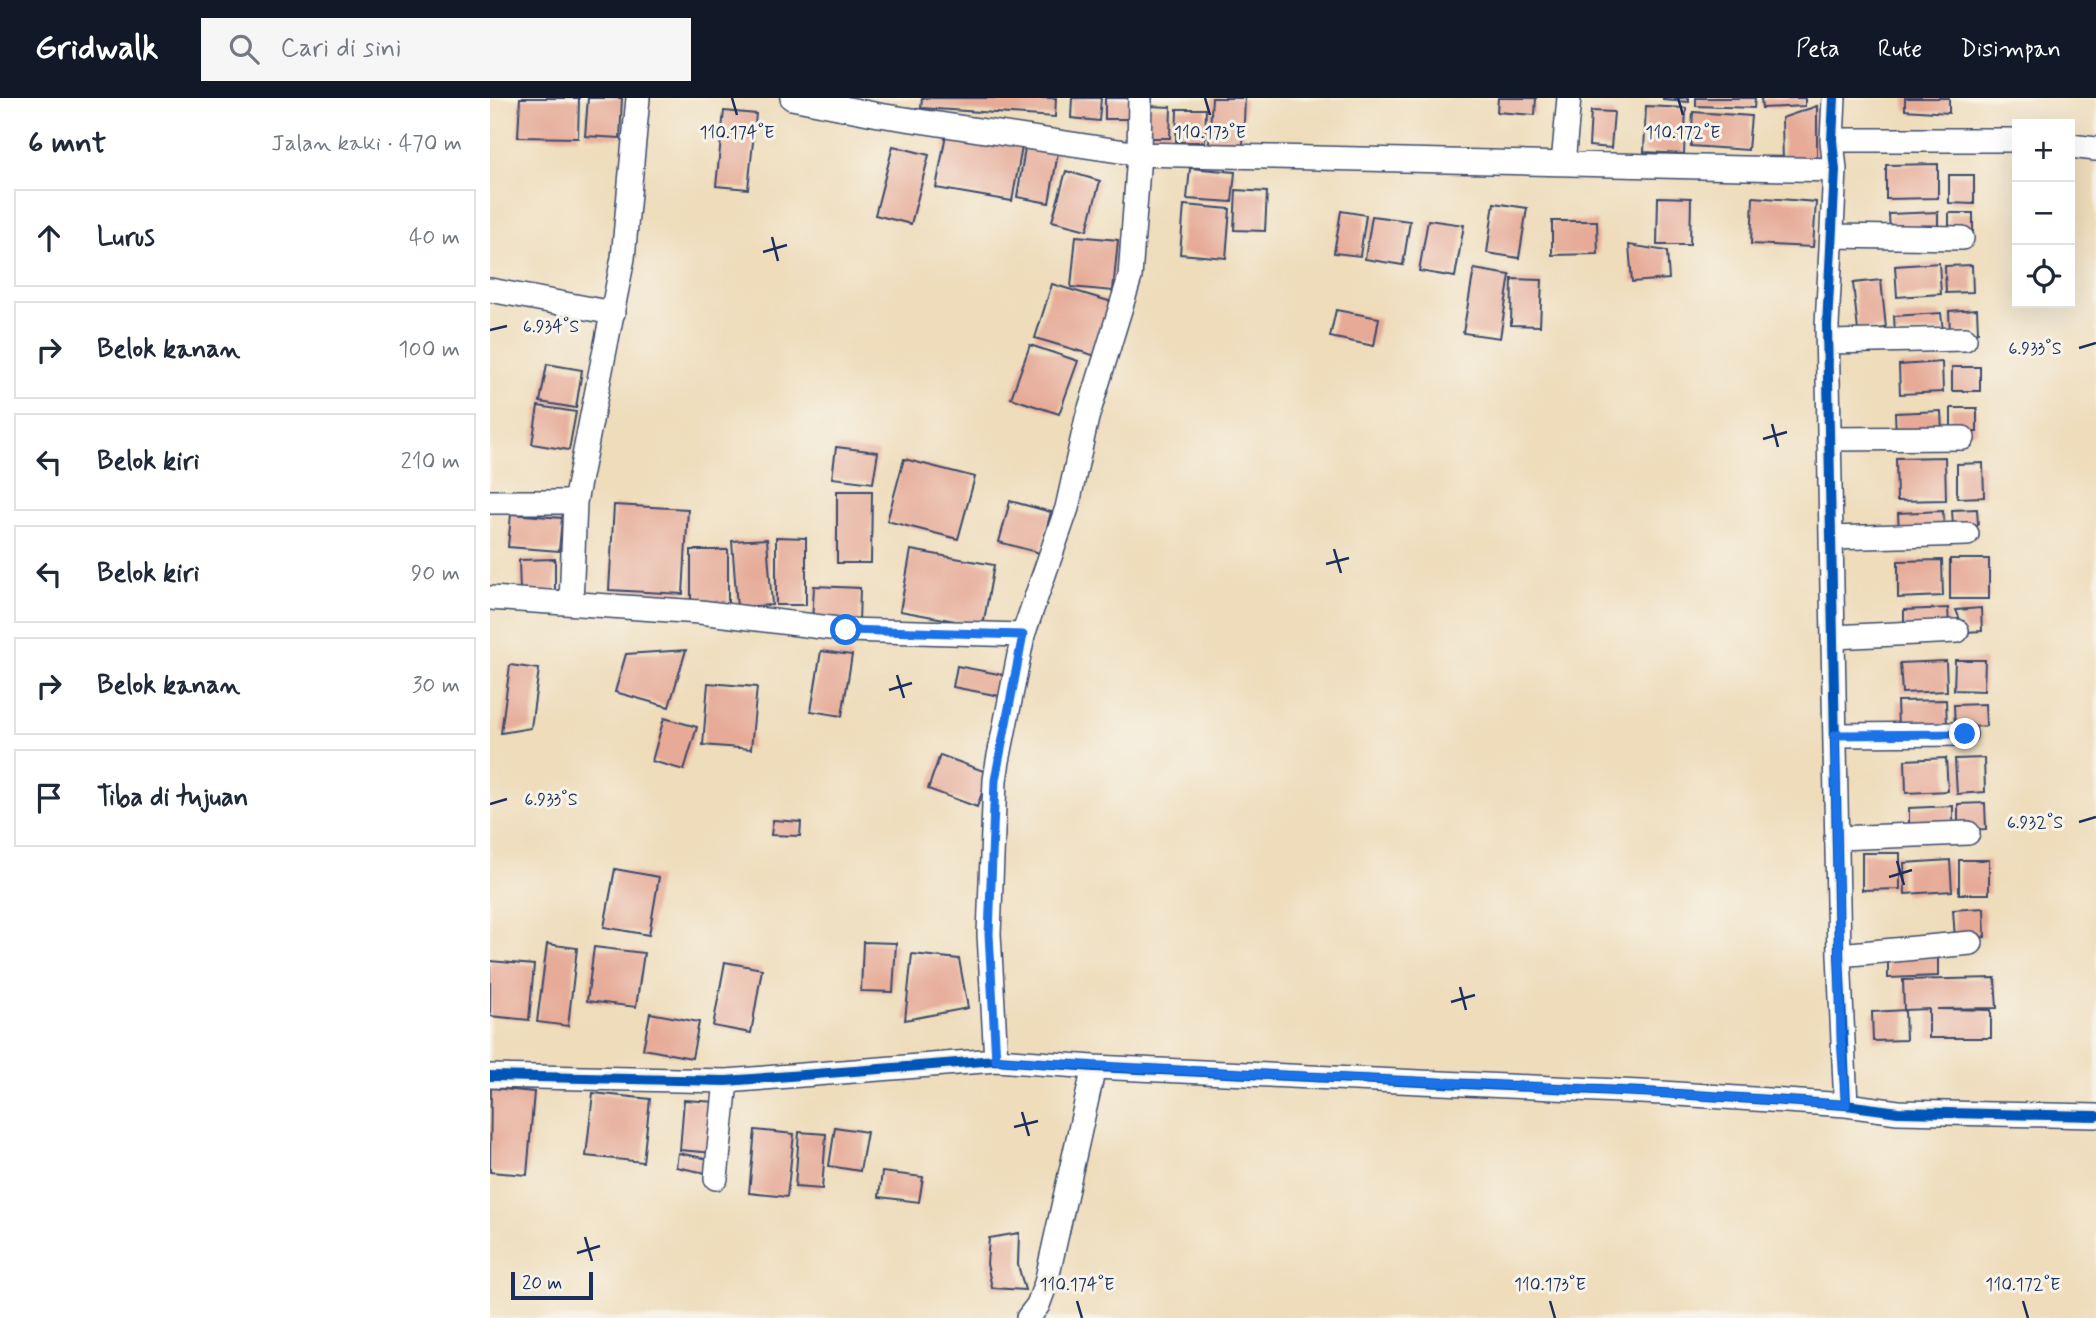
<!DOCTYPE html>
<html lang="id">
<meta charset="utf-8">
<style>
:root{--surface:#fff;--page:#f6f6f7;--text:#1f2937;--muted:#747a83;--line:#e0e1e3;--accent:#111827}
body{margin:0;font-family:Mynerve,sans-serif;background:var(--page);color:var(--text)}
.controls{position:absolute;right:21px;top:21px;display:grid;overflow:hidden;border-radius:0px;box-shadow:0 7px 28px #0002}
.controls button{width:63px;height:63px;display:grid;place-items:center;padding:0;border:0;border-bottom:2px solid var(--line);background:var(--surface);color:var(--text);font:35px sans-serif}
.scale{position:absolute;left:21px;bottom:18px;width:82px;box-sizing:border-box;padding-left:7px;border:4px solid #1b2f5e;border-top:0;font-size:19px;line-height:24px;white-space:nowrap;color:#1b2f5e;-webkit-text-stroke:5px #f7f3e8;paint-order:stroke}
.stop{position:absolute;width:21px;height:21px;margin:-16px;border:5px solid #1a73e8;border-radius:50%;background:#fff}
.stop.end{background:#1a73e8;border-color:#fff;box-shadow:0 2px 7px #0008}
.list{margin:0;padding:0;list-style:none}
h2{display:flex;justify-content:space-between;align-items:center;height:91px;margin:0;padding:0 28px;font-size:30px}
h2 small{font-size:23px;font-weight:400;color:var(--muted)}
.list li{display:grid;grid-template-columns:46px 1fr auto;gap:21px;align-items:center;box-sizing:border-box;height:98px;margin:0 14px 14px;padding:0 14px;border:2px solid var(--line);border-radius:0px}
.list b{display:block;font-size:26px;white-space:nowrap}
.list em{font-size:23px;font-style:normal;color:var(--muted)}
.icon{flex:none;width:38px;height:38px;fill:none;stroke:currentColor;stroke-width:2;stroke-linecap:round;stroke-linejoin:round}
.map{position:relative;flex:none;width:1606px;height:1220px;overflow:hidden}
header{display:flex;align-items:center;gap:42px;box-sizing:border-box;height:98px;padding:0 35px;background:var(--accent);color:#fff}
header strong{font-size:33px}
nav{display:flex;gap:38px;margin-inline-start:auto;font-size:24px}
.search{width:490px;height:63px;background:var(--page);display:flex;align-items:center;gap:18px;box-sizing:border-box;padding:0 24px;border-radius:0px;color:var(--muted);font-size:26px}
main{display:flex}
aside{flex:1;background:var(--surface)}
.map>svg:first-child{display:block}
.building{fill:#e6aa97}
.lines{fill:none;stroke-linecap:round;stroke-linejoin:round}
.street-casing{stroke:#3b496c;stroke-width:26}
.street{stroke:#fff;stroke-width:23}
.cycleway-casing{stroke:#f7f3e8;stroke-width:15}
.cycleway{stroke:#0057b8;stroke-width:10}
.route{stroke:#1a73e8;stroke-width:9}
.ticks{fill:none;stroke:#1b2f5e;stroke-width:2.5}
.ticks-label{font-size:18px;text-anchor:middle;fill:#1b2f5e;stroke:#f7f3e8;stroke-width:6;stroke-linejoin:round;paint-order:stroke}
</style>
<header>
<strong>Gridwalk</strong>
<div class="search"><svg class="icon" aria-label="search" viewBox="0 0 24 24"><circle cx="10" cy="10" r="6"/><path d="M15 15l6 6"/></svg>Cari di sini</div>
<nav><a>Peta</a><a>Rute</a><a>Disimpan</a></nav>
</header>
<main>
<aside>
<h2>6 mnt<small>Jalan kaki · 470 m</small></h2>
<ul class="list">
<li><svg class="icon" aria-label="ahead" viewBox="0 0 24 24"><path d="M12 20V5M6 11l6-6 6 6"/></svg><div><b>Lurus</b></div><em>40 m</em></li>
<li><svg class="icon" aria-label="right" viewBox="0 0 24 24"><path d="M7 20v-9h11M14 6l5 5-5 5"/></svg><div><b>Belok kanan</b></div><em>100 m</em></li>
<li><svg class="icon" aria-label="left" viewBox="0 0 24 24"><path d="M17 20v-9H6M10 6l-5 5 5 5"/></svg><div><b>Belok kiri</b></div><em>210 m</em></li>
<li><svg class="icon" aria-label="left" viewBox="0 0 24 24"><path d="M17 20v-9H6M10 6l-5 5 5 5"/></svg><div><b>Belok kiri</b></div><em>90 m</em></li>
<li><svg class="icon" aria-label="right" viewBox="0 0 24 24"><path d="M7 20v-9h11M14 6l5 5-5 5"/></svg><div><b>Belok kanan</b></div><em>30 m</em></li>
<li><svg class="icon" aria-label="arrive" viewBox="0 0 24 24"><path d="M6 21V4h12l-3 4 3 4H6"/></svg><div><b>Tiba di tujuan</b></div></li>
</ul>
</aside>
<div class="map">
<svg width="1606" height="1220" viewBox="0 0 1606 1220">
<rect width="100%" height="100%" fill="#f7f3e8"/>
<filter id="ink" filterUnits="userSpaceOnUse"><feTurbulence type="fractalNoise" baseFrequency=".0143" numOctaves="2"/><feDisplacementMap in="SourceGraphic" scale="14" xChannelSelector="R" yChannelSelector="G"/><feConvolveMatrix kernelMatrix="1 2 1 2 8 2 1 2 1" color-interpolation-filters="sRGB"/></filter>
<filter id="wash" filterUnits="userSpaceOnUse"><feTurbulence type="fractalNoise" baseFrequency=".00686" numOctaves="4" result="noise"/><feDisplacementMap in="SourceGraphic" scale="28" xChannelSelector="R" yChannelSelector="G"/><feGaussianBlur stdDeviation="1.57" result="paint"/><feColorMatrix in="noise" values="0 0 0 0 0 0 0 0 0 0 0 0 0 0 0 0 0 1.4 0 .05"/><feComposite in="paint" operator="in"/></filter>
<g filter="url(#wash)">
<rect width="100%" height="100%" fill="#eedcba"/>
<g id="blocks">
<path class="building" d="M30 0H89L88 40 28 39Z
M98 0H132L130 40 95 38Z
M432 0H566L565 19 431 10Z
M582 0H611L609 23 581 20Z
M615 0H641V21H615Z
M722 0H755L753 47 719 46Z
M1008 0H1046L1045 17 1007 14Z
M1173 0H1199V4L1173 2Z
M1206 0H1265L1264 10 1206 8Z
M1271 0H1315V8L1272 10Z
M1415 0H1459V15L1415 12Z
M659 8 681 9 680 40H658Z
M1156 8 1196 10 1194 56 1154 54Z
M1327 8V65L1293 66 1292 20Z
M687 11H716L715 44H686Z
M234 13 266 16 258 91 226 88Z
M1101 13 1124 14 1121 50 1099 48Z
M1203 14 1261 18 1258 52 1201 48Z
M456 36 532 49 522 103 446 90Z
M403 48 439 57 421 126 385 117Z
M535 50 568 55 559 105 527 99Z
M1448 66V100L1396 101V67Z
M700 70 745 74 742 104 697 101Z
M576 73 610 83 597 132 562 123Z
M1459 77H1484V106L1459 105Z
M746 92 777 94 775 133 744 132Z
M1168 99 1201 100 1200 147H1167Z
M1263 99 1326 104 1323 149 1261 146Z
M1004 105 1037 110 1029 160 997 155Z
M694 107 740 111 736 160 690 156Z
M851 113 876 117 870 158 844 155Z
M1448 114V133L1400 134 1399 116Z
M1459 115H1483V135H1459Z
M882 118 920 123 913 167 875 161Z
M938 122 974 127 965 179 929 173Z
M1062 123H1107L1108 156 1062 157Z
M586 138 628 142 623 193 581 189Z
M1139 147 1177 153 1179 181 1142 184Z
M1449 165 1451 196 1407 199 1405 168Z
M1482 167 1483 194 1456 195 1455 168Z
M984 171 1020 177 1010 240 973 235Z
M1022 181 1052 182 1050 228 1021 227Z
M1391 182 1396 230 1368 233 1363 185Z
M562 186 622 204 606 258 545 240Z
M1487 211 1488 234 1460 235 1459 213Z
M846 212 889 220 884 248 840 239Z
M1451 215 1453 233 1405 236 1404 218Z
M540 247 588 263 569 316 521 300Z
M1452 264 1453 294 1410 296 1409 267Z
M57 266 92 272 86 310 50 304Z
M1462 269H1490V293H1462Z
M48 308 86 314 79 352 42 346Z
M1461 310H1487V334H1461Z
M1451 313 1452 334 1406 337 1405 315Z
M346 349 388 354 383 385 342 380Z
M1455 359 1456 402 1407 403 1406 360Z
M414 361 485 379 468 441 397 423Z
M1493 365 1494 399 1467 400V366Z
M347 393H382L381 465H347Z
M520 403 561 414 550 455 509 444Z
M124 407 198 411 193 496 119 492Z
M1487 411 1488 427 1463 428 1462 412Z
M1453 413 1454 431 1409 434 1408 415Z
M21 416 72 420 69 453 18 449Z
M286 439 316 440V507H286Z
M277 441 282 507 247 509 242 443Z
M201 452H238V508H201Z
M421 452 504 467 493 528 410 513Z
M65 461V493H30L29 462Z
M1460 461H1499V501H1460Z
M1452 462 1453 498 1408 500V463Z
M324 488 370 490 369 527 322 525Z
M1458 510 1459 528 1414 530V512Z
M1491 510 1492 533 1475 534 1466 512Z
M196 552 179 609 125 594 136 556Z
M331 553 362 557 352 618 321 613Z
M1465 562H1495L1494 593 1464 592Z
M1456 563 1457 593 1412 595 1410 565Z
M20 567 49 571 41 630 11 635Z
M467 568 519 578 515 599 463 589Z
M218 585 267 589 261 651 213 647Z
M1456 602 1457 628 1408 629 1407 603Z
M1495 606 1496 628 1465 630 1464 607Z
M174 620 207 629 194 672 162 663Z
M450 657 499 675 487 709 438 691Z
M1456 660 1458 693 1416 695 1415 662Z
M1494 660 1495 694 1467 696 1465 661Z
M1495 705 1496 731 1468 732V706Z
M1463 708V729L1419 731V710Z
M283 722 311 724 310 738 281 737Z
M1372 755H1410V791L1372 792Z
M1460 762 1462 793 1415 796 1414 765Z
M1469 762H1499V796H1469Z
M125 771 169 779 159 837 114 829Z
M1494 810 1495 839 1465 841 1463 812Z
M373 844 406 845 403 894 371 893Z
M57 846 87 850 78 928 47 924Z
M104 849 154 855 146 909 97 903Z
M422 856 469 861 478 910 415 922Z
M1448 859V878L1398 880V860Z
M0 863 44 867 39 922 0 918Z
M235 864 272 871 261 935 223 928Z
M1505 880 1507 910 1447 911 1501 912V940H1439V911L1414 912 1413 882Z
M1415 912 1416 942 1383 943 1382 914Z
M160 915 209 924 202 960 153 951Z
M1 990 44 994 37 1077 0 1074Z
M103 995 160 1001 153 1064 96 1058Z
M194 1002 227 1004 223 1055 190 1052Z
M345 1029 377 1034 370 1073 339 1068Z
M265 1032 304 1036 297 1099 259 1095Z
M309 1034 336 1036 332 1091 305 1089Z
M188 1055 219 1061 216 1075 186 1069Z
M392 1074 433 1079 429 1104 389 1099Z
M529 1135 528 1167 535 1192 502 1190 497 1166 499 1140Z"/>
</g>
</g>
<g filter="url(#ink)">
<use href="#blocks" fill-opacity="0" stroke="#3b496c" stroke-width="2"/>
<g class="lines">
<g class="street-casing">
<path id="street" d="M302 0 389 17 649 56 1345 72
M1344 0 1342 42 1345 72 1337 228 1349 857 1356 1007 1408 1014 1606 1018
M1342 42H1527
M1580 48 1606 51
M1073 66 1079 0
M1342 138 1472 140
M0 192 123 215
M1338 244 1475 241
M1339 341 1473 340
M0 404H85
M1341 440 1477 436
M0 500 210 514 356 532 533 537
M81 505 85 404 133 160 148 0
M1343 539 1467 533
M1345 637 1475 636
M1346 740 1478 735
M1349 857 1481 845
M506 962 499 836 505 682 508 663 533 537 577 410 597 320 640 179 649 56 650 0
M0 978 236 983 506 962 604 969 1172 995 1356 1007
M226 1080 236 983
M538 1220 548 1207 556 1185 604 969"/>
</g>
<use href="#street" class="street"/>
<g class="cycleway-casing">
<path id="cycleway" d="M1344 0 1342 42 1345 72 1337 228 1349 857 1356 1007 1408 1014 1606 1018
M0 978 236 983 506 962 604 969 1172 995 1356 1007"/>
</g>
<use href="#cycleway" class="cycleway"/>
</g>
</g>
<g class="lines" filter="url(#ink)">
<path class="route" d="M356 532 533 537 505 682 499 836 506 962C789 980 1073 986 1356 1007L1351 942 1345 637 1475 636"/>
</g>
<path class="ticks" d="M242 0 247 17M715 0 720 17M1188 0 1193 17M282 139 288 163M273 154 297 147M0 232 17 228M1589 250 1606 245M1282 326 1288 349M1273 341 1297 334M844 451 851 475M836 466 859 460M407 577 414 600M399 592 422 585M0 706 17 701M1589 724 1606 719M1407 763 1414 787M1399 779 1422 772M970 889 976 912M961 904 985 897M532 1014 539 1038M524 1029 548 1023M95 1139 102 1163M87 1155 110 1148M587 1203 592 1220M1060 1203 1065 1220M1533 1203 1538 1220"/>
<g class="ticks-label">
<text x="247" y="40">110.174°E</text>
<text x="720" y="40">110.173°E</text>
<text x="1193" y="40">110.172°E</text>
<text x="61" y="234">6.934°S</text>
<text x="1545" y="256">6.933°S</text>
<text x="61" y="707">6.933°S</text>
<text x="1545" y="730">6.932°S</text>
<text x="587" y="1192">110.174°E</text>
<text x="1060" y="1192">110.173°E</text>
<text x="1533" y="1192">110.172°E</text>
</g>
</svg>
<div class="controls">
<button>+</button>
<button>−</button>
<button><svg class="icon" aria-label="locate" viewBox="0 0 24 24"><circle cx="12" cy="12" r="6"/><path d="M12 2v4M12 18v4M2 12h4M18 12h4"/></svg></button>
</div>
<div class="scale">20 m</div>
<div class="stop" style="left:356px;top:532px"></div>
<div class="stop end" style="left:1475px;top:636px"></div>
</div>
</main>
